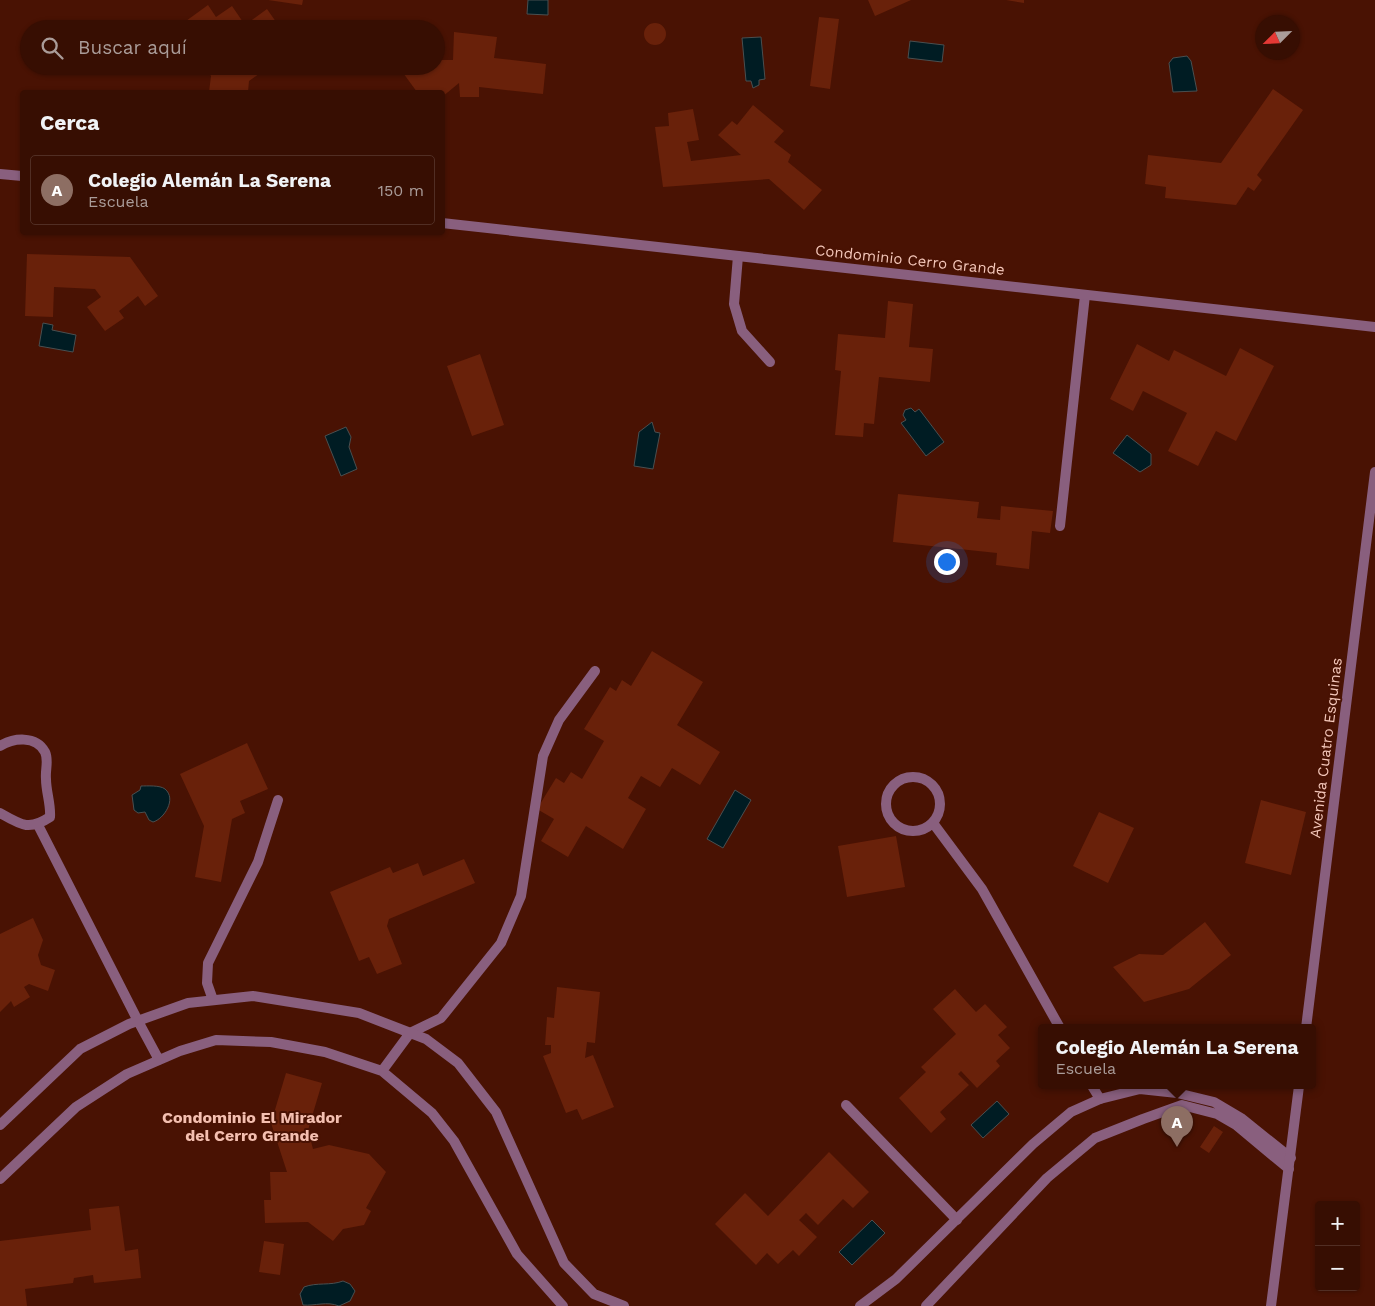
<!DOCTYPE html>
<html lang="es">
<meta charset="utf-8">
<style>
:root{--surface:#370e02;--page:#3e170c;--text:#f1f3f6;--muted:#aa9c99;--line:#512e24;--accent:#59c8e4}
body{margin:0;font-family:"Work Sans",sans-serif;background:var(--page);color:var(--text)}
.controls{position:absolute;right:15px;bottom:15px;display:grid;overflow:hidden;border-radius:5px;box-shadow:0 1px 4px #0004}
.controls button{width:45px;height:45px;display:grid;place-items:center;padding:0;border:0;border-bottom:1px solid var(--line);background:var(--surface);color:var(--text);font:25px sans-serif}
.compass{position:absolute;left:1255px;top:15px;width:45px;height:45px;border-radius:50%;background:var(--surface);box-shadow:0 1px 4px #0004;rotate:246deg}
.you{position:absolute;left:946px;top:561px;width:18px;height:18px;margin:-12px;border:4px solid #fff;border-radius:50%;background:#1a73e8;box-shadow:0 0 0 8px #1a73e833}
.badge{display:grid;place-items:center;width:32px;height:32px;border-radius:50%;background:var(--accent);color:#fff;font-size:16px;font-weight:700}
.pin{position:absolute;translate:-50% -41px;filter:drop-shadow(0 1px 2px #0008)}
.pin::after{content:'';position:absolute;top:26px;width:18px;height:15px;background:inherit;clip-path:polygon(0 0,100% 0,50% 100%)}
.popup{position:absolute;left:1038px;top:1024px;width:278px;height:65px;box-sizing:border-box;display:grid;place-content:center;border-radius:5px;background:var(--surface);filter:drop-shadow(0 1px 4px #0005);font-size:16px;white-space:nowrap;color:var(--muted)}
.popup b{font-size:19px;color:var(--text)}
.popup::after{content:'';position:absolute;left:50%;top:100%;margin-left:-10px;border:10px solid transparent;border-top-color:var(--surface)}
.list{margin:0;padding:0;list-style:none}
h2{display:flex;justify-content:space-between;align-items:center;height:65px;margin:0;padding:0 20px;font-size:21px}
h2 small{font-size:16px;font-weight:400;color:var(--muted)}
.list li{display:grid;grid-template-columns:32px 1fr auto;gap:15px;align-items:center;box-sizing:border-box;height:70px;margin:0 10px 10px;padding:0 10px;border:1px solid var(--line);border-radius:5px}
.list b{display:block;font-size:19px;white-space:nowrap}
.list p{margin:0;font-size:16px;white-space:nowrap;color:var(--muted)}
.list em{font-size:16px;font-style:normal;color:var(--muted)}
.icon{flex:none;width:28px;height:28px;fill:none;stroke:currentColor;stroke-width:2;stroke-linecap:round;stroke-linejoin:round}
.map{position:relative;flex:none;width:1375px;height:1306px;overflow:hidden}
.search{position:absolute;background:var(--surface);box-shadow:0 1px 4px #0004;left:20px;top:20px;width:425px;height:55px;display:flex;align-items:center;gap:12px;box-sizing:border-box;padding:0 18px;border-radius:28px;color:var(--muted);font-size:19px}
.panel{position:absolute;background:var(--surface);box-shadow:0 1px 4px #0004;left:20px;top:90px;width:425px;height:145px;border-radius:5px}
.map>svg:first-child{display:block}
.water{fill:#001c23;stroke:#494f50}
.building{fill:#69210a}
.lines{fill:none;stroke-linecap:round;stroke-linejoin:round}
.service{stroke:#895f7e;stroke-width:10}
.minor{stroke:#895f7e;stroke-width:10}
.tertiary{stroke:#895f7e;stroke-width:10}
.labels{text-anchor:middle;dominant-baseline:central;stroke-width:4;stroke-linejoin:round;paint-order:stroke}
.street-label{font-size:15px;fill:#f4c7ba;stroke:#491203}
.neighbourhood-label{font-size:16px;font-weight:bold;fill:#f4bfb0;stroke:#491203}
</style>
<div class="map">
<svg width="1375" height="1306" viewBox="0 0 1375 1306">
<rect width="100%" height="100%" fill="#491203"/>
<path class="water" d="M528 0H548V15L527 14Z
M761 37 765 79 759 80V85L753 88 751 81H746L742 38Z
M910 41 944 45 942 62 908 58Z
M1187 56 1191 61 1197 91 1173 92 1169 63 1173 58Z
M43 323 53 325 52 330 76 335 73 352 39 346Z
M911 408 915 412 919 409 944 442 926 456 901 423 906 420 903 415 905 410Z
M652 422 655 432 660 433 653 469 634 466 639 432Z
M346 427 351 437 349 447 357 469 341 476 325 436Z
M1127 435 1151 454V465L1140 472 1113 453Z
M141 786C147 786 160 785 165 789 177 799 164 819 153 822L149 820 145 812 138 813 134 810 132 795 140 790Z
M735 790 751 800 723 848 707 839Z
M997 1101 1009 1114 983 1138 971 1125Z
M872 1220 885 1233 852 1265 839 1252Z
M343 1281 350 1284 355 1291 350 1301 339 1306C327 1301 315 1306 303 1305L300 1294 304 1287C317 1282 330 1286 343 1281Z"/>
<path class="building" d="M268 0H303L302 5Z
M868 0H911L875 16Z
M1006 0H1024V3Z
M208 5 216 17 232 6 245 25 267 9 281 29H175Z
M819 17 839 19 830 89 810 86Z
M644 34a11 11 0 1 1 22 0a11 11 0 1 1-22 0Z
M454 32 497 37 494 58 546 64 543 94 479 87V97H460L459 83 442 97V92H417L398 66H436V60H453Z
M204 66H270L249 81 248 92H209L211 76Z
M1273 89 1303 110 1257 175 1262 180 1254 191 1248 187 1236 205 1165 198 1166 187 1145 184 1148 155 1221 163Z
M753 105 784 131 774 142 791 155 788 162 822 190 804 210 769 179 663 187 655 127 669 126 668 113 693 109 699 140 687 142 691 161 741 155 718 135 732 121 737 125Z
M27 254 130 257 158 296 145 306 138 296 119 311 124 318 105 331 87 307 101 297 95 289 54 287 53 317 25 316Z
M888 301 913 304 909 347 933 349 930 382 879 377 874 424 864 423 863 437 835 435 841 371 835 370 838 334 885 338Z
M1137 344 1169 361 1174 350 1226 376 1240 348 1274 366 1236 441 1216 431 1198 466 1168 451 1187 413 1143 391 1133 411 1110 399Z
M480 354 504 425 472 436 447 366Z
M898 494 979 502 977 518 1000 520 1001 506 1053 511 1050 533 1032 531 1029 569 996 565 997 553 893 542Z
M652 651 703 682 677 725 720 752 700 785 672 768 660 787 641 776 628 798 646 809 623 849 586 826 568 857 541 841 554 819 537 809 556 778 564 783 571 772 582 779 604 741 584 729 610 687 616 691 622 680 631 686Z
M247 743 268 789 240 801 245 813 232 819 221 882 195 877 204 826 180 774Z
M1261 800 1306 812 1291 875 1245 863Z
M1099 812 1134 828 1108 883 1073 866Z
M896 836 905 887 847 897 838 846Z
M464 859 475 883 389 919 387 926 402 964 377 974 369 957 359 961 330 892 390 867 393 873 418 863 423 876Z
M33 918 43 940 38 955 41 965 55 970 48 991 29 984 24 987 30 997 14 1007 11 1001 0 1012V934Z
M1205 922 1231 955 1189 989 1144 1002 1113 967 1139 954 1163 955Z
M557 987 600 992 595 1043 587 1042 585 1058 593 1055 614 1107 582 1120 577 1109 566 1113 543 1056 551 1053V1045H545L547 1017 554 1018Z
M955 989 976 1012 985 1004 1007 1027 998 1035 1010 1048 996 1061 1000 1066 977 1088 961 1071 958 1074 969 1085 940 1112 946 1119 931 1133 899 1098 926 1072 921 1067 956 1034 933 1009Z
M286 1073 322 1083 308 1130 313 1149 329 1145 369 1154 386 1172 366 1208 371 1211 364 1225 343 1229 333 1241 308 1222 265 1223 264 1200H271L270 1172H287L271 1123Z
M1214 1126 1223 1132 1209 1153 1200 1147Z
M829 1152 869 1192 853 1208 843 1199 818 1225 806 1213 799 1220 817 1237 799 1256 793 1250 778 1264 767 1253 756 1265 715 1224 745 1193 768 1216Z
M119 1206 125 1251 138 1249 141 1278 94 1283 93 1275 74 1278 73 1283 25 1289 27 1306H0V1241L91 1230 89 1209Z
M264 1241 284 1244 280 1275 259 1272Z"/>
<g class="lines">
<path class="service" d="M738 256 734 304 742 331 770 362
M1060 526 1085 295
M0 746C13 738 36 735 45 752 49 760 45 770 46 779 46 792 51 804 50 817 29 831 21 825 0 813
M886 804a27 27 0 1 1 54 0a27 27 0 1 1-54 0Z
M933 823 982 889 1060 1028
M38 825 138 1021
M213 1000 207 983 208 963 258 862 278 800
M410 1033 441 1018 501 943 521 896 543 756 559 720 595 671
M1092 1086 1100 1099
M846 1105 957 1220"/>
<path class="minor" d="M0 174 22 176
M442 223 1375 327
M138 1021 159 1060
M382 1071 410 1033
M0 1125 80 1049 129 1024 188 1003 253 996 359 1013 426 1039 458 1063 496 1112 564 1263 594 1294 624 1306
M0 1179 76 1107 127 1074 180 1051 216 1040 271 1042 325 1052 382 1071 432 1113 454 1141 517 1254 563 1306
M860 1306 896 1279 1033 1144 1071 1112 1100 1099 1140 1089 1177 1093 1214 1102 1241 1118 1291 1158
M926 1306 1047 1178 1095 1138 1143 1119 1182 1105 1217 1114 1236 1125 1289 1169"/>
<path class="tertiary" d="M1306 1028 1375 472
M1271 1306 1299 1086"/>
</g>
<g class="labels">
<g class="street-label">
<text transform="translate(910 260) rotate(6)">Condominio Cerro Grande</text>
<text transform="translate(1326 748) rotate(-83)">Avenida Cuatro Esquinas</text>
</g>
<g class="neighbourhood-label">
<text x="252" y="1117">Condominio El Mirador<tspan x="252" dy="18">del Cerro Grande</tspan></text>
</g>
</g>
</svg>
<div class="controls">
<button>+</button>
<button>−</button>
</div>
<svg class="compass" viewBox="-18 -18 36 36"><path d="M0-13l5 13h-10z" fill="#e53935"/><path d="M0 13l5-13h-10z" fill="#aa9c99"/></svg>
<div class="you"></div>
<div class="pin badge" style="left:1177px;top:1147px;background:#8d6e63">A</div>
<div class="popup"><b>Colegio Alemán La Serena</b>Escuela</div>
<div class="search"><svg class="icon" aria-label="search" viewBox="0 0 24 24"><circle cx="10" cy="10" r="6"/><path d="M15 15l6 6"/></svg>Buscar aquí</div>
<section class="panel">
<h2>Cerca<small></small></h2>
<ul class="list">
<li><span class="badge" style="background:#8d6e63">A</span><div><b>Colegio Alemán La Serena</b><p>Escuela</p></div><em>150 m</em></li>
</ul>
</section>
</div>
